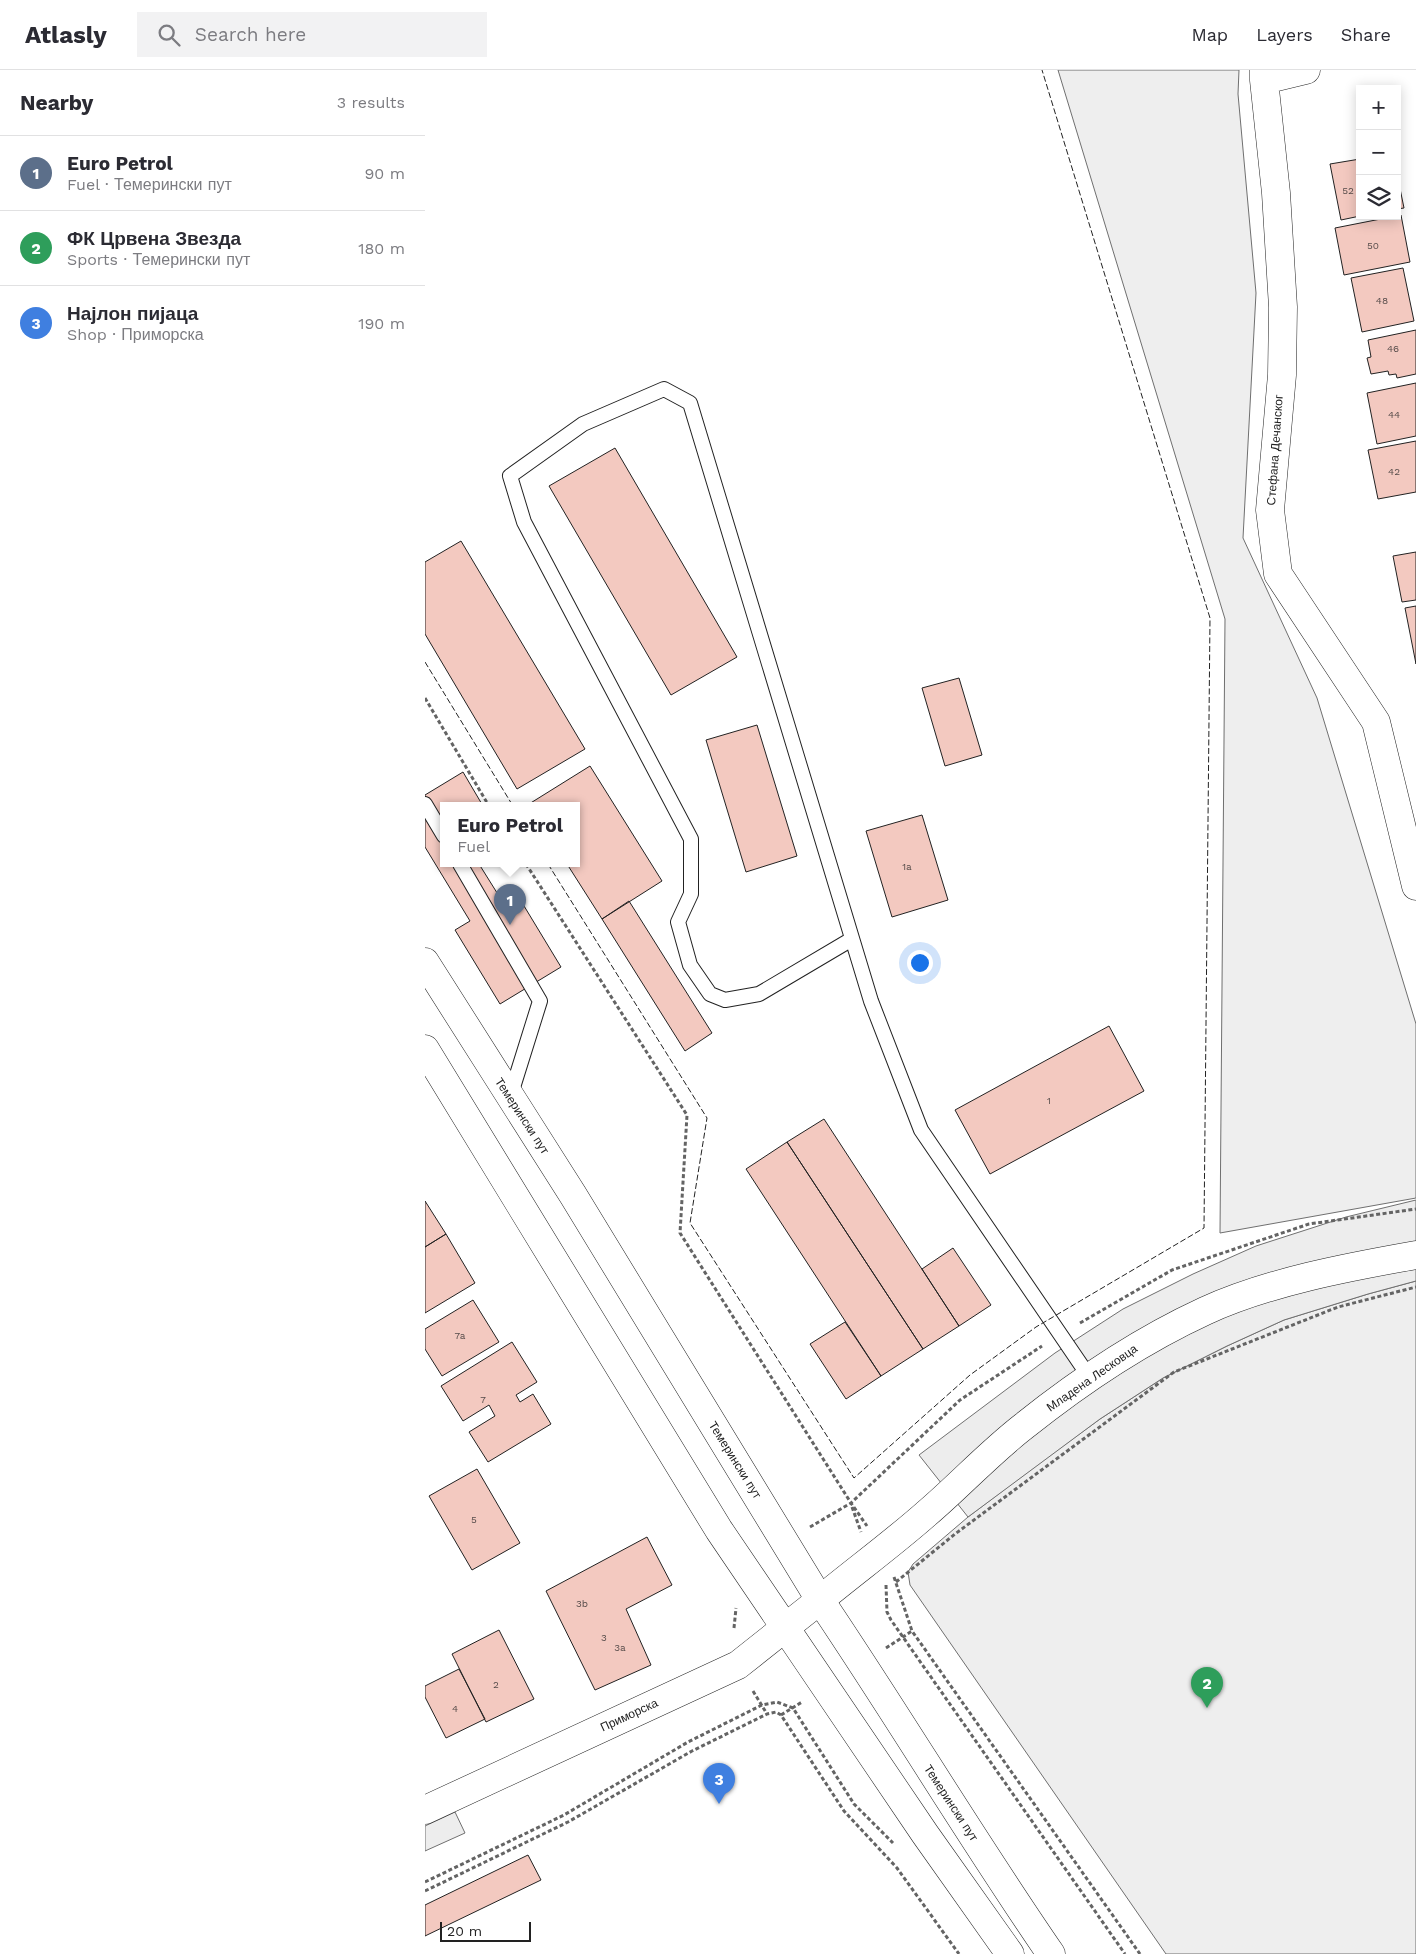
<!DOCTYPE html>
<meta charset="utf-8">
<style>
:root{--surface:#fff;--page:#f2f2f3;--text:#2b2b33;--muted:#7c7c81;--line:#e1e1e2;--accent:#7c3aed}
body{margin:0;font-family:"Work Sans",sans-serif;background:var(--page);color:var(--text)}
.controls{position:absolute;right:15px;top:15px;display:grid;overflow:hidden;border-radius:0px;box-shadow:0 2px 12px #0003}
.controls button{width:45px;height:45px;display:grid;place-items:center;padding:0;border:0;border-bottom:1px solid var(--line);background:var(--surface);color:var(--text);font:25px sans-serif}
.scale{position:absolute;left:15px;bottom:12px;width:91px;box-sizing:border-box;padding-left:5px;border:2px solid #222;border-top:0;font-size:14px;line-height:18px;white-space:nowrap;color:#222;-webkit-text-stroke:4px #fff;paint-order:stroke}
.you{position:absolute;left:494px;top:892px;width:18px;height:18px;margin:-12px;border:4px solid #fff;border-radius:50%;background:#1a73e8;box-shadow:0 0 0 8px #1a73e833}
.badge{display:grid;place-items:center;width:32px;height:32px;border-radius:50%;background:var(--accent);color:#fff;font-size:16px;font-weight:700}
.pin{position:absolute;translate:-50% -41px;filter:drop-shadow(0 1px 2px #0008)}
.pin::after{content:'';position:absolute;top:26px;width:18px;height:15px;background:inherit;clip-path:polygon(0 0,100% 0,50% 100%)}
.popup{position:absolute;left:15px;top:732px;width:140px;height:65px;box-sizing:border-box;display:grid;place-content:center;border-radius:0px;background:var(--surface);filter:drop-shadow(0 1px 4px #0005);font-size:16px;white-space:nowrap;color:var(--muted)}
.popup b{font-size:19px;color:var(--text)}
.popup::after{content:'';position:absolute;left:50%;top:100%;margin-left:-10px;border:10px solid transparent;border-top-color:var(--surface)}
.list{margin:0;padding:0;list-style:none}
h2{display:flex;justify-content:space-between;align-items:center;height:65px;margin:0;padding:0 20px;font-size:21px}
h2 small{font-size:16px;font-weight:400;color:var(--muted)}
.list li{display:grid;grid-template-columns:32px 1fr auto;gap:15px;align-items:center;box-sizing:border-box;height:75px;padding:0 20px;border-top:1px solid var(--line)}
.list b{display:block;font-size:19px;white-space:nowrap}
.list p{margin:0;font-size:16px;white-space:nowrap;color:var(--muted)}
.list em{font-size:16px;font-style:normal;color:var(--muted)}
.icon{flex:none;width:28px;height:28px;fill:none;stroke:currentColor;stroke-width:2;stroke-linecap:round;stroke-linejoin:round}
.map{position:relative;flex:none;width:991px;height:1884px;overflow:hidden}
header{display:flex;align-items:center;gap:30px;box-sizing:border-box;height:70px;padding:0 25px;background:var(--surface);border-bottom:1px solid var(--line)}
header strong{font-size:24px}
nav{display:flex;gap:28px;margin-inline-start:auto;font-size:18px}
.search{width:350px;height:45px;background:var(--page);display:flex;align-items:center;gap:12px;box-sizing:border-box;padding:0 18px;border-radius:0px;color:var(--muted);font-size:19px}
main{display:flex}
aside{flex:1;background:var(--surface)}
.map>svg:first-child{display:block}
.green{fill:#eee;stroke:#6f6f6f}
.parking{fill:#ededed;stroke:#6f6f6f}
.building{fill:#f3c9c0;stroke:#222}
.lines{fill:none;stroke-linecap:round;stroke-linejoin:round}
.lane-casing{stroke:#222;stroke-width:16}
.street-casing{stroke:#222;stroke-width:29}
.secondary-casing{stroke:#222;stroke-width:29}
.path{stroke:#646464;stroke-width:3;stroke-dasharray:4 2.5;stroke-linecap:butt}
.lane{stroke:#fff;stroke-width:14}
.street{stroke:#fff;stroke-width:28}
.secondary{stroke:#fff;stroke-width:28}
.fence{stroke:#222;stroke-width:1;stroke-dasharray:6 2.5;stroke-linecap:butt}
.labels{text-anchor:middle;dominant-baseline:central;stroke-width:4;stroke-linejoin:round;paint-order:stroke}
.number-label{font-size:10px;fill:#564c4a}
.street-label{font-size:12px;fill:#222;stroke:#fff}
</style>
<header>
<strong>Atlasly</strong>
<div class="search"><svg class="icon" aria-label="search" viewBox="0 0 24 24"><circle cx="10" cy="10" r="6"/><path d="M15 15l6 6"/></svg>Search here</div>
<nav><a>Map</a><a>Layers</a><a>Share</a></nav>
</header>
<main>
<aside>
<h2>Nearby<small>3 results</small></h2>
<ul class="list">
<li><span class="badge" style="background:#5c6f8a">1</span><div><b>Euro Petrol</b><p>Fuel · Темерински пут</p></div><em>90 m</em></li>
<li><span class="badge" style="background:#2e9e5b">2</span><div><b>ФК Црвена Звезда</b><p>Sports · Темерински пут</p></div><em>180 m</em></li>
<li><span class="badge" style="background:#3f7fe0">3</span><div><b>Најлон пијаца</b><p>Shop · Приморска</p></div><em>190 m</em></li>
</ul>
</aside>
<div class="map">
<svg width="991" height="1884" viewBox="0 0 991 1884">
<rect width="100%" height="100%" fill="#fff"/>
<path class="green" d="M633 0H814L813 24 831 223 818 468 892 628 991 954V1128L795 1163 800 549Z
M991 1211V1884H741L485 1515 483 1502 488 1494 543 1447 620 1389 675 1349 738 1308 802 1276 859 1250 943 1224Z"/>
<path class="parking" d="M991 1130V1211L943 1224 859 1250 802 1276 738 1308 675 1349 543 1447 494 1385 630 1283 698 1239 768 1204 831 1176 921 1147Z
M30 1742 40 1763 0 1781V1756Z"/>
<path class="building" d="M935 89V146L916 150 905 94Z
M972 104 979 138 972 139Z
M976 145 985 192 919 205 910 158Z
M978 198 989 251 937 262 926 208Z
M991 260V304L972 308 971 304 964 305 963 301 946 304 942 288 946 287 943 270Z
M991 313V366L952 374 942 323Z
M991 371V422L953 429 943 380Z
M190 378 312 587 246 625 124 416Z
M36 471 160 679 92 719 0 564V492Z
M991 482V530L977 532 968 486Z
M991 536V594L980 538Z
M534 608 557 685 520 696 497 618Z
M332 655 372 786 321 802 281 670Z
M165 696 237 811 177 849 142 794H151V736H106L104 734Z
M38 702 58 736H19V794H54L79 834 93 826 136 897 75 934 30 860 45 851 0 777V725Z
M497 745 523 830 467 847 441 761Z
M204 831 287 963 260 981 177 849Z
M684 956 719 1021 565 1104 530 1040Z
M399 1049 534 1256 498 1279 362 1072Z
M362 1072 498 1279 456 1306 321 1099Z
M0 1131 21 1164 0 1177Z
M21 1164 50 1213 0 1243V1177Z
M528 1178 566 1235 534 1256 497 1199Z
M48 1230 74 1272 17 1306 0 1279V1259Z
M420 1252 456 1306 421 1329 385 1274Z
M87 1272 112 1312 91 1325 95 1332 108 1324 126 1354 63 1392 44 1362 70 1346 64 1335 38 1351 16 1316Z
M52 1399 95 1473 47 1500 4 1426Z
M222 1467 247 1515 201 1539 226 1595 170 1620 121 1521Z
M74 1560 109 1629 61 1652 27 1584Z
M34 1599 60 1649 21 1668 0 1627V1616Z
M103 1785 116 1810 0 1866V1835Z"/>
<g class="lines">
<g class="lane-casing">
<path id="lane" d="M0 734 19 766
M35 794 115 931 85 1027
M427 869 334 924 300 930 285 924 265 895 253 852 266 824V769L99 452 85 406 158 354 239 319 265 333 446 931 496 1060 665 1308"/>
</g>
<g class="street-casing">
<path id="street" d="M839 0V10L851 123 858 237 857 305 845 440 853 504 951 652 991 816
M839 10 881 0
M395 1530C430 1501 467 1474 501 1444 534 1416 564 1383 599 1356 654 1312 715 1271 780 1241 843 1212 923 1197 991 1185"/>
</g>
<g class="secondary-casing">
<path id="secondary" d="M0 892 148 1125 395 1530C474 1647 546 1768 626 1884
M0 979 294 1460 500 1764 585 1884
M0 1740 313 1595 395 1530"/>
</g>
<path class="path" d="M0 628 64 736
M101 794 262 1045 255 1163 426 1433 442 1456
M655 1253 747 1200 884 1154 991 1139
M427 1437 436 1462
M385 1457 426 1433 535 1330 617 1276
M469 1507 487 1561 715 1884
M471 1512 530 1464 749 1302 913 1237 991 1217
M461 1515 462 1542 466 1550 700 1884
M309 1558 311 1538
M461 1578 487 1561
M328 1621 342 1644
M356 1645 377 1632
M0 1812 139 1745 263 1672 337 1635 352 1632 368 1638 429 1734 468 1773
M0 1821 143 1752 267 1681 342 1644 351 1642 356 1645 419 1741 472 1798 534 1884"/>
<use href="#lane" class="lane"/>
<use href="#street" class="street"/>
<use href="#secondary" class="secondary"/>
<path class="fence" d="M0 592 88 736
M123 794 282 1048 265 1153 429 1408 545 1305 611 1257 779 1158 785 548 617 0"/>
</g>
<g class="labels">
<g class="number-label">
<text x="923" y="120">52</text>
<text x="948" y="175">50</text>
<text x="957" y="230">48</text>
<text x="968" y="278">46</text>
<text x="969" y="344">44</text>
<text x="969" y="401">42</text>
<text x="482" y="796">1a</text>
<text x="624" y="1030">1</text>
<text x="35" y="1265">7a</text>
<text x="58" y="1329">7</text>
<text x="49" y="1449">5</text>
<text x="157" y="1533">3b</text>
<text x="179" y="1567">3</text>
<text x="195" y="1577">3a</text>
<text x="71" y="1614">2</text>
<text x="30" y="1638">4</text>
</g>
<g class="street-label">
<text transform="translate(850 380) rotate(-86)">Стефана Дечанског</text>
<text transform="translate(97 1046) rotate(57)">Темерински пут</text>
<text transform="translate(667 1308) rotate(-35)">Младена Лесковца</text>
<text transform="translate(310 1390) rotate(58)">Темерински пут</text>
<text transform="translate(204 1645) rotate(-25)">Приморска</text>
<text transform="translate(526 1733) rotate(57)">Темерински пут</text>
</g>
</g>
</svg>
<div class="controls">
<button>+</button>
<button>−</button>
<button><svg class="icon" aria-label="layers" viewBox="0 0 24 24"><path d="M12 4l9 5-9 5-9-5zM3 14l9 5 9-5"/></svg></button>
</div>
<div class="scale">20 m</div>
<div class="you"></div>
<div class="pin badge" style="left:85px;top:855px;background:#5c6f8a">1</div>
<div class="popup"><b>Euro Petrol</b>Fuel</div>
<div class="pin badge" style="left:782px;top:1638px;background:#2e9e5b">2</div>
<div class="pin badge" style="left:294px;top:1734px;background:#3f7fe0">3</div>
</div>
</main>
